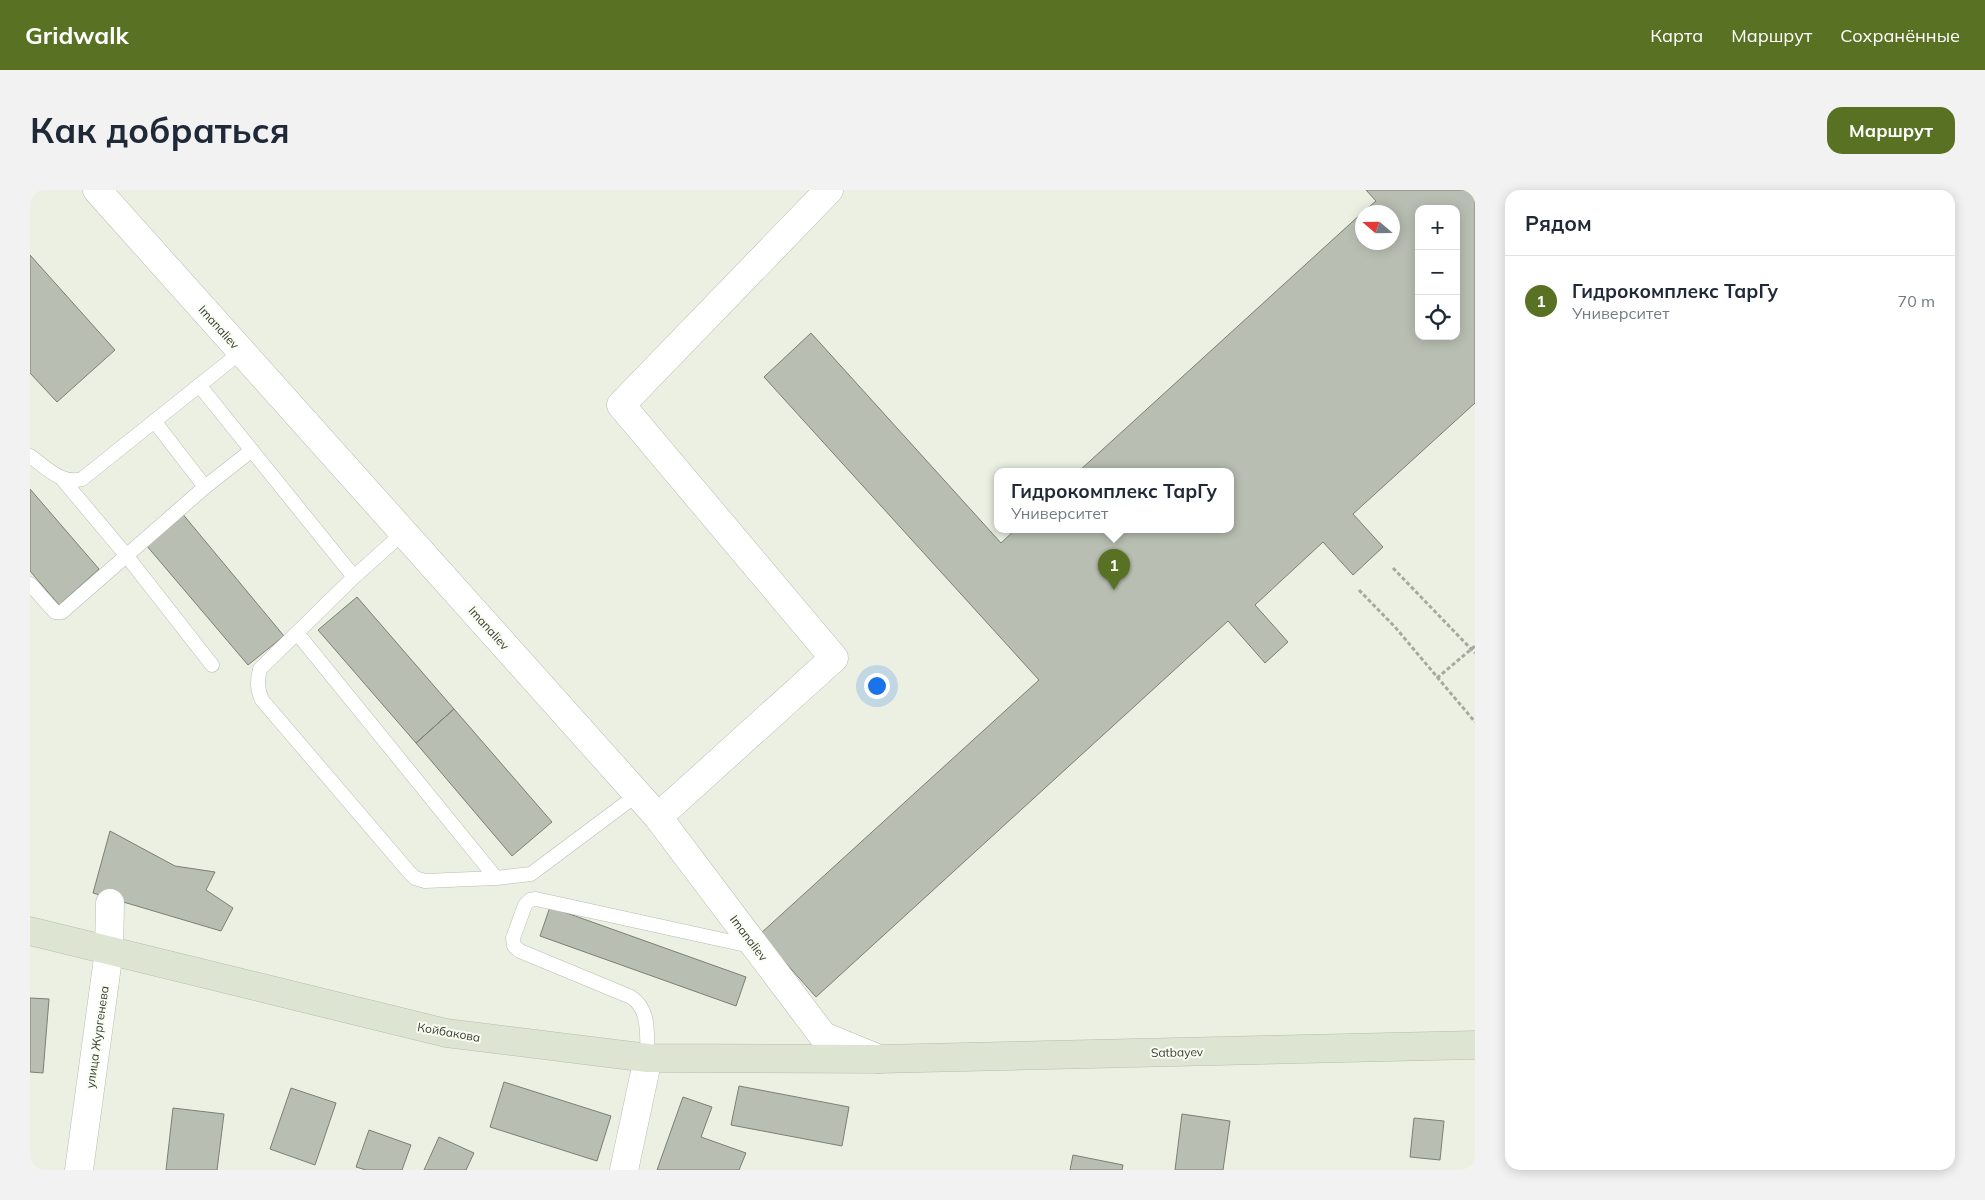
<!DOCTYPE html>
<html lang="ru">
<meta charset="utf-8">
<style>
:root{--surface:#fff;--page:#f2f2f3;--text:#1f2937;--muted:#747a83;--line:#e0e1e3;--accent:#597123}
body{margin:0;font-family:Mulish,sans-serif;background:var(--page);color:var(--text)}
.controls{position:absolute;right:15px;top:15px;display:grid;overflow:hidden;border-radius:10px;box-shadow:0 2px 12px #0003}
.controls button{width:45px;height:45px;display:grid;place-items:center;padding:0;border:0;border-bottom:1px solid var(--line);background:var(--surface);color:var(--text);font:25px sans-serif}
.compass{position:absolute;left:1325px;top:15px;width:45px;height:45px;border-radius:50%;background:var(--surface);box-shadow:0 2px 12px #0003;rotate:290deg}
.you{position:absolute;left:846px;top:495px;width:18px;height:18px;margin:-12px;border:4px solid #fff;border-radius:50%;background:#1a73e8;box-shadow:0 0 0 8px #1a73e833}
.badge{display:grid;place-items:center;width:32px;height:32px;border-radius:50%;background:var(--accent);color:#fff;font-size:16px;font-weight:700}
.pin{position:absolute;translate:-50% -41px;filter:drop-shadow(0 1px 2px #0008)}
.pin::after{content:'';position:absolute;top:26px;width:18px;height:15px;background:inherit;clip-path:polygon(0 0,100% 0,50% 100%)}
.popup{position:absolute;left:964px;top:278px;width:240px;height:65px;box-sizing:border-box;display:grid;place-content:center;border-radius:10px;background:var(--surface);filter:drop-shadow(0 1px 4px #0005);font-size:16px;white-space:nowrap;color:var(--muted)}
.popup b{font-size:19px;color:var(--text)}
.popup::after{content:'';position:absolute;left:50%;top:100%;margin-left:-10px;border:10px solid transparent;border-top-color:var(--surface)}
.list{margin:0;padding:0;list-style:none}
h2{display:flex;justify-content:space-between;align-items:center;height:65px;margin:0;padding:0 20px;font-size:21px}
h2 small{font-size:16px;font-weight:400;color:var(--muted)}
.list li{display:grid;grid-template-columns:32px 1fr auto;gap:15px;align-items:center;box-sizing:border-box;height:90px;padding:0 20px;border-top:1px solid var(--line)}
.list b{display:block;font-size:19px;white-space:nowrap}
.list p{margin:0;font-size:16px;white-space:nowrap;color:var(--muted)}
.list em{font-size:16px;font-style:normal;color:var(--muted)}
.icon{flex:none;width:28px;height:28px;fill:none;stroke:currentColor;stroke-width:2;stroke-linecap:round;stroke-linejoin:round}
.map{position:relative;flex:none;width:1445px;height:980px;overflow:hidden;border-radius:15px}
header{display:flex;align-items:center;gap:30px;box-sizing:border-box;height:70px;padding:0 25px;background:var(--accent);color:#fff}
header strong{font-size:24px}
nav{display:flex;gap:28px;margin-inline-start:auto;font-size:18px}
.intro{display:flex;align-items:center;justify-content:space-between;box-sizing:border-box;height:120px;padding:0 30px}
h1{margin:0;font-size:35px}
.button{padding:12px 22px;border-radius:15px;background:var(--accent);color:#fff;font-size:18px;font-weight:700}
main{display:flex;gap:30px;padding:0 30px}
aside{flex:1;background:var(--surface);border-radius:15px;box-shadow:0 2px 12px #0003}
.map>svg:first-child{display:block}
.building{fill:#b9beb2;stroke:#7b7f74;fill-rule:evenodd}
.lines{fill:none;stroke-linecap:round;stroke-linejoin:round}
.lane-casing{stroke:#b7bcb0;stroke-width:15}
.street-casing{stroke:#b7bcb0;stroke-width:29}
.secondary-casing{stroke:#b7bcb0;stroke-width:29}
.path{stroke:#a6a9a0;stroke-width:3;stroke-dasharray:4 2.5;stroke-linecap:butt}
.lane{stroke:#fff;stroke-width:14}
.street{stroke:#fff;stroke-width:28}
.secondary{stroke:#dde4d1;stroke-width:28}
.labels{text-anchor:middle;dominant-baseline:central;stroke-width:4;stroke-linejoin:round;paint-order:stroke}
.street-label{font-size:12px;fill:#3b3d38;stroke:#f8fdf0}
</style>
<header>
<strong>Gridwalk</strong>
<nav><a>Карта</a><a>Маршрут</a><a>Сохранённые</a></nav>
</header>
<div class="intro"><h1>Как добраться</h1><a class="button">Маршрут</a></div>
<main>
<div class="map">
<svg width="1445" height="980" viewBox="0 0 1445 980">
<rect width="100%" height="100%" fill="#ebf0e3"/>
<path class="building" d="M1336 0H1445V213L1323 324 1353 357 1323 385 1293 352 1225 415 1258 452 1235 473 1198 431 786 807 730 744 1009 490 734 187 781 143 971 353 986 339H1200V281H1049L1332 23V52H1362V22H1333L1346 11ZM1389 19H1426V146H1389Z
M0 65 85 160 27 212 0 183Z
M0 299 69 379 29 415 0 381Z
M151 322 254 446 218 475 116 355Z
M327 407 424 519 386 553 288 440Z
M424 519 522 632 482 666 386 553Z
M80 641 145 676 185 682 176 700 203 718 191 741 63 703Z
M520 717 716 787 706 816 510 746Z
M0 808 19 809 13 883 0 882Z
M474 892 581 926 567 971 460 937Z
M709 896 819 917 812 956 701 935Z
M261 898 306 913 285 975 240 959Z
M653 907 682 917 671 947 716 963 709 980H627Z
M143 918 194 924 187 980H136Z
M1152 924 1200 931 1193 980H1145Z
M1384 928 1414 931 1410 970 1380 967Z
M339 940 381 955 372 980H336L326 977Z
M409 947 444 963 436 980H394Z
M1043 965 1093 975 1092 980H1040Z"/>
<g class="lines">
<g class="lane-casing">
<path id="lane" d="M169 195 324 387
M125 232 175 297
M0 266C16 277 31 295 52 289L211 162
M33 290 96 365 182 475
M374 342 324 387 230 479C227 491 227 499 232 510L379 682 385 688 395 691 466 688 501 684 608 604
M0 394 25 422H32L175 297 222 260
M267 443 466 688
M618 868C616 845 621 820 601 807L490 761 484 756 483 748 495 715 500 710 506 709 725 757"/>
</g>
<g class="street-casing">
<path id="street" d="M67 0 628 627 793 846 849 869
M628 627 804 468 591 215 799 0
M49 980 79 761 80 713
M594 980 618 868"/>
</g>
<g class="secondary-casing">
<path id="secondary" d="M0 741 416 843 618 868 849 869 1445 855"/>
</g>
<path class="path" d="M1363 378 1445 463
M1329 400 1365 437 1445 532
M1407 488 1445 456"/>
<use href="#lane" class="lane"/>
<use href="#street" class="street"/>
<use href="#secondary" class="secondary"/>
</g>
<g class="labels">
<g class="street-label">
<text transform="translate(189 137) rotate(48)">Imanaliev</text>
<text transform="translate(459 438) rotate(48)">Imanaliev</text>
<text transform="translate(719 748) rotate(53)">Imanaliev</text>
<text transform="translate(419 842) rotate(10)">Койбакова</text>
<text transform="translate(67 847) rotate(-82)">улица Жургенева</text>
<text transform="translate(1147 862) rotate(-1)">Satbayev</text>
</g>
</g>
</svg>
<div class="controls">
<button>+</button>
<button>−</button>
<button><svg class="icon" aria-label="locate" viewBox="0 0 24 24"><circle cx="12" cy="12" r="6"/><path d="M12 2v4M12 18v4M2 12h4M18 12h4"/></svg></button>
</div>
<svg class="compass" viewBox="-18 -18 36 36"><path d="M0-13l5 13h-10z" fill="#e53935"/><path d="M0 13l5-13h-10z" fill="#747a83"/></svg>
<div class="you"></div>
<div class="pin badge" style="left:1084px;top:400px">1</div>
<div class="popup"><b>Гидрокомплекс ТарГу</b>Университет</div>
</div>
<aside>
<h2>Рядом<small></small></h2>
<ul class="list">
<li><span class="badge">1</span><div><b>Гидрокомплекс ТарГу</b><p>Университет</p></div><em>70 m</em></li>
</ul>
</aside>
</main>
